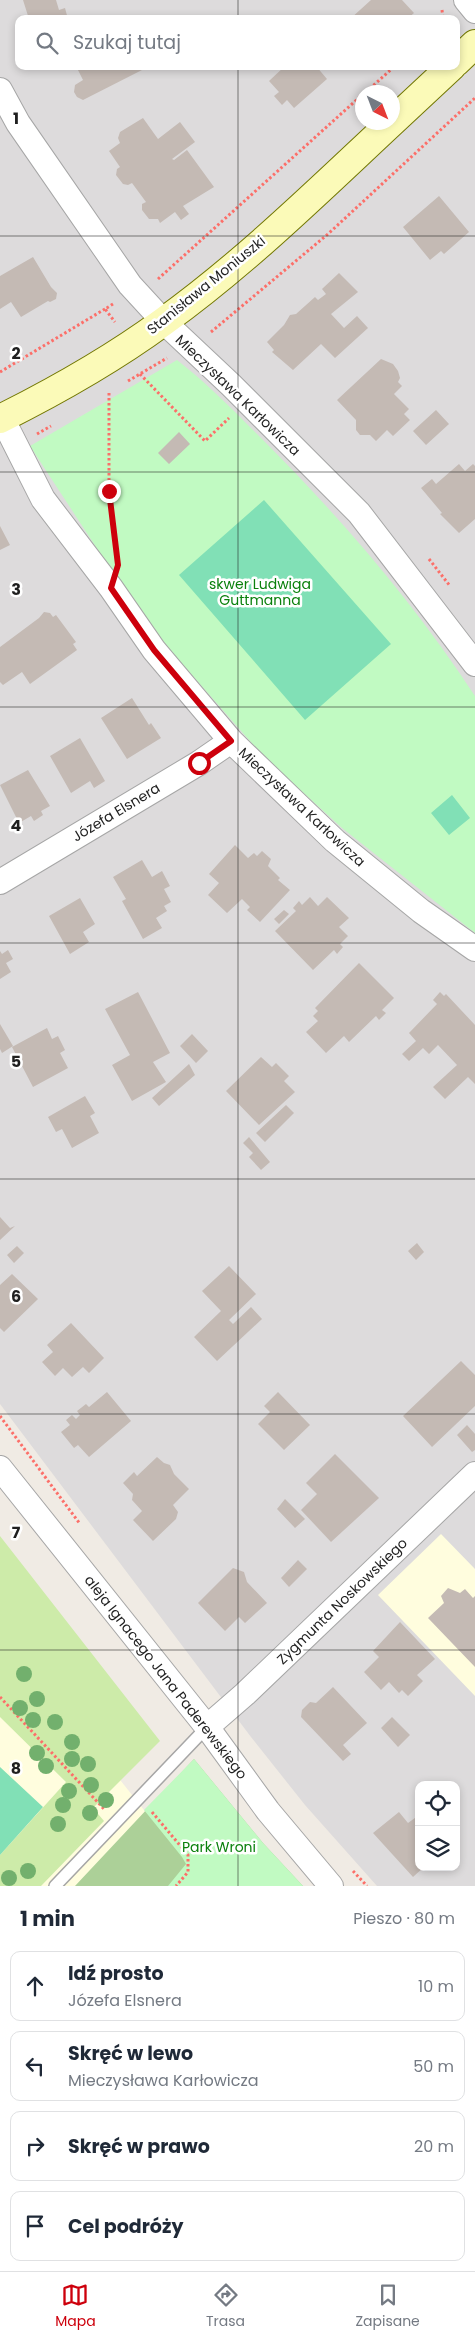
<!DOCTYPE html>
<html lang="pl">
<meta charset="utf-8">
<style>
:root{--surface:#fff;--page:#f2f2f3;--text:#1f2937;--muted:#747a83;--line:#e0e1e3;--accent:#cd000c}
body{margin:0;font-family:Poppins,sans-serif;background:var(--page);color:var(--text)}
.controls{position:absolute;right:15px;bottom:15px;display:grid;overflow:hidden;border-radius:10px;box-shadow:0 2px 8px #0003}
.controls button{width:45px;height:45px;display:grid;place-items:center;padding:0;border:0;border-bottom:1px solid var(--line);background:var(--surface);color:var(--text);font:25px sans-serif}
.compass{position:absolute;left:355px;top:85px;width:45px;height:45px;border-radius:50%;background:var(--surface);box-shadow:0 2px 8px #0003;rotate:138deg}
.stop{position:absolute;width:15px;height:15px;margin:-11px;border:4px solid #cd000c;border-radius:50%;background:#fff}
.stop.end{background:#cd000c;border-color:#fff;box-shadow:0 1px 5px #0008}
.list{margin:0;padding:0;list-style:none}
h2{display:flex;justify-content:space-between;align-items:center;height:65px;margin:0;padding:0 20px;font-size:21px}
h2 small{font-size:16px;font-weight:400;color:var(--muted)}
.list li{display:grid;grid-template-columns:32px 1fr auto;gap:15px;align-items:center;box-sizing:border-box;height:70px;margin:0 10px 10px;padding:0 10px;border:1px solid var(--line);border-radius:10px}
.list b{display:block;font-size:19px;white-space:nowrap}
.list p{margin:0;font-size:16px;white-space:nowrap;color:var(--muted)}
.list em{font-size:16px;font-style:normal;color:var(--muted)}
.icon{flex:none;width:28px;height:28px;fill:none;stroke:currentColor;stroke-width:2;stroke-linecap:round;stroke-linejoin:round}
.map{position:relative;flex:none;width:475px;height:1886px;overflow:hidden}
.search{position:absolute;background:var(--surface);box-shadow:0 2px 8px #0003;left:15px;right:15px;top:15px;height:55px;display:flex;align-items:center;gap:12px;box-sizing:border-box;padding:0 18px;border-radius:10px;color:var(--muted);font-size:19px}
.sheet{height:385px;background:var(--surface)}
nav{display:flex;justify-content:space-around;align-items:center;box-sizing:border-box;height:70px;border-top:1px solid var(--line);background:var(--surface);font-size:14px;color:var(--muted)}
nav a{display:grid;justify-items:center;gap:2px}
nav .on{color:var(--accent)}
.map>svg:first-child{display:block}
.residential{fill:#dddbdc;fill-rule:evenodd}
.education{fill:#fffdde}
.grass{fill:#cdeba9}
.forest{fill:#acd098}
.park{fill:#c1fac2}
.pitch{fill:#81e0b6}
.building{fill:#c4bab4}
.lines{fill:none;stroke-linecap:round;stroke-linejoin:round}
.lane-casing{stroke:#a6a6a6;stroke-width:14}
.street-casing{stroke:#a6a6a6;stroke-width:26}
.secondary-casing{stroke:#737803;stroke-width:30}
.path{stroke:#fc6f69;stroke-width:3;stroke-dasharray:2.5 2.5;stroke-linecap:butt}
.lane{stroke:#fff;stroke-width:11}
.street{stroke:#fff;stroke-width:24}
.secondary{stroke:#fbfab8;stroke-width:28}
.tree{fill:#72b06d}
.route{stroke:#cd000c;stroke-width:6}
.grid{fill:none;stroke:#1f1f1f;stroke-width:1;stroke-opacity:0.55}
.labels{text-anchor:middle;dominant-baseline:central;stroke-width:5;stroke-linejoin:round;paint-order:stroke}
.street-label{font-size:14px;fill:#1f1f1f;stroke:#fff}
.park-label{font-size:14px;fill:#0a800c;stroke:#fff}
.grid-label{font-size:16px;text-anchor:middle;font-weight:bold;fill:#1f1f1f;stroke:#fff;stroke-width:5;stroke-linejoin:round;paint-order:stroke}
</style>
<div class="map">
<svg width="475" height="1886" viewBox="0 0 475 1886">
<rect width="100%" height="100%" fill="#f0ebe4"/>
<path class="residential" d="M0 0H475V1886H377L305 1805 251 1737 0 1404ZM19 19H456V66H19ZM362 92H392V122H362ZM419 1785H456V1867H419Z"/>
<path class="education" d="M441 1534 475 1569V1696L378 1595Z
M0 1629 144 1810 168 1886H0Z"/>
<path class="grass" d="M0 1536 160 1741 93 1808 104 1821 41 1886H0V1855L66 1782 0 1717Z"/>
<path class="forest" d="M194 1759 263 1843 303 1886H75Z"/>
<path class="park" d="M177 360C208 384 235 412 263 440 341 518 414 603 475 696V933L342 828 263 756 170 650 126 593 30 446Z
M194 1759 263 1843 303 1886H168L186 1864 182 1857 144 1810Z"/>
<path class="pitch" d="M264 500 391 644 305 720 179 575Z
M452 795 470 818 449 835 431 813Z
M0 1767 43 1807 0 1855Z"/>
<path class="building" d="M23 0H56L59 10 65 8 68 19H29Z
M371 0H402L414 13 407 19H350Z
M76 66H140L142 70 83 100 77 97 74 92 75 85 83 80Z
M285 66H316L327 79 294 108 287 100 282 105 274 96 279 92 269 81Z
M143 118 158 139 180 122 195 142 172 159 174 160 187 150 214 187 183 206 189 214 181 220 175 212 160 223 158 219H149L142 210V204L146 202 132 183 128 185 123 184 116 175 117 169 120 167 109 151 120 143 118 138 120 132Z
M439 196 469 232 444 254 441 251 430 260 403 227Z
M33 257 51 287 57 293 56 299 50 302 48 301 21 317 11 302 0 309V276Z
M339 273 358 292 331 314 344 328 357 316 368 328 335 358 321 344 293 370 272 352 274 350 267 342 284 325 290 315 296 314 315 297 318 300 326 294 322 289Z
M381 359 393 364 398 371 400 378 398 382 402 386 394 394 409 409 404 414 410 420 393 436 387 430 376 441 370 435H360L356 430V420L337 400Z
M436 410 449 424 426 445 413 431Z
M179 432 190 444 169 464 158 453Z
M459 464 465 471 473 464 475 466V519L459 533 440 514 442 513 421 488 432 479 436 484Z
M0 526 10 545 0 550Z
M44 612 50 613 53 617 56 615 76 642 73 644 77 650 30 684 22 672 3 685 0 682V647L39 618Z
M132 698 149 725 151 723 161 738 127 759 101 718Z
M80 738 105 781 94 788 90 781 71 793 50 756Z
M28 770 50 806 41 811 43 815 34 821 31 816 19 823 0 785Z
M235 845 248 858 254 853 257 856 262 851 271 859 268 866 280 878 278 880 290 890 260 922 247 910 250 907 242 899 227 913 208 895 219 883 209 874Z
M142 860 152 877 162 871 170 886 164 889 171 902 164 906 167 911 156 918 162 928 143 939 122 901 126 899 113 877Z
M310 897 318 906 327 897 349 918 339 927 348 936 340 944 343 947 337 954 334 950 313 970 275 931 296 911 293 908 299 901 302 905Z
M80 898 95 924 83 932 89 942 70 954 49 916Z
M284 910 289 914 279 924 274 919Z
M8 950 13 959 6 963 11 972 0 979V951L2 954Z
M359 963 394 998 382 1010 386 1013 379 1020 376 1016 349 1042 344 1036 326 1053 306 1032 318 1021 313 1016 318 1011 315 1008Z
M138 992 170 1053 153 1062 166 1082 132 1101 112 1065 130 1055 105 1009Z
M440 992 444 996 446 994 475 1025V1084L468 1077 445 1099 433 1087 457 1065 438 1045 429 1054 423 1048 409 1061 402 1054 416 1041 409 1033 437 1004 433 1000Z
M0 1024 13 1046 2 1053 0 1049Z
M47 1028 52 1039 58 1036 65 1050 60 1053 68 1068 33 1087 12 1047Z
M192 1034 208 1051 196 1063 180 1046Z
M261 1057 272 1067 276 1063 289 1076 284 1081 295 1092 259 1125 226 1091Z
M189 1064 195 1075 159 1106 152 1098Z
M85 1096 95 1113 90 1116 99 1133 72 1148 62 1129 56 1132 48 1117Z
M286 1105 294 1113 265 1142 256 1133Z
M249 1137 270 1162 261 1170 249 1157 253 1153 243 1143Z
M0 1217 10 1228 15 1226 0 1240Z
M417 1243 424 1252 416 1260 408 1251Z
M17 1246 24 1253 14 1263 7 1255Z
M229 1266 256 1294 229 1320 233 1324 251 1307 262 1319 217 1361 194 1337 221 1311 202 1291Z
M12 1274 38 1299 4 1332 0 1328V1285Z
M71 1323 104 1358 89 1373 83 1367 72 1377 63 1368 55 1376 42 1362 53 1352 47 1345Z
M461 1361 475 1375V1406L432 1447 403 1416Z
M107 1392 131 1421 89 1457 78 1445 74 1448 61 1432 70 1425 66 1420 72 1415 76 1419 80 1415 77 1411 86 1404 89 1407Z
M278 1392 310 1425 284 1450 258 1424 270 1412 264 1406Z
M467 1425 475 1434V1450L472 1452 457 1435Z
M335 1454 379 1498 331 1542 301 1510 317 1494 306 1483Z
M157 1457 164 1463 170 1465 174 1474 189 1489 173 1505 178 1512 176 1519 153 1541 133 1520 142 1511 132 1500 133 1494 123 1483 134 1472 137 1476Z
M285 1499 305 1519 295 1528 277 1509Z
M298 1560 307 1569 289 1587 281 1578Z
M233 1568 244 1572 247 1582 267 1603 245 1623 239 1617 225 1631 198 1603Z
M448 1588 460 1593 465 1589 473 1598 475 1596V1667L428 1618 444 1603 441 1596Z
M400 1622 435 1659 417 1675 423 1681 408 1696 402 1690 399 1693 389 1682 381 1690 364 1672 379 1657 373 1651Z
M333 1687 367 1723 343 1745 351 1754 343 1761 301 1717 302 1710 310 1702 316 1703Z
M392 1717 410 1735 398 1747 381 1728Z
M399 1812 408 1823 419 1815V1867H424L413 1877 373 1833Z"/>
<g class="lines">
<g class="lane-casing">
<path id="lane" d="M55 1886 207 1727"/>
</g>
<g class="street-casing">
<path id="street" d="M466 0 475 11
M0 90 18 123 130 285 164 322 231 385 359 513 475 664
M2 418 43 499 111 588 154 650 231 741 335 841 421 911 475 949
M0 882 199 763 231 741
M0 1468 207 1727 268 1811 331 1886
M207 1727 245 1694 475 1474"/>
</g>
<g class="secondary-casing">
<path id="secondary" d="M456 62 475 44
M392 122 452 66
M0 419C54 392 114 358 163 322 245 263 318 191 392 122"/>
</g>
<path class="path" d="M442 10 443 18
M366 92 395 66
M158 279 362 95
M113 304 105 309 115 322
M211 332 328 234 475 98
M0 372 105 309
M140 374 205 441 229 418
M128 381 167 358
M109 393V491L117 552
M37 434 51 426
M429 559 450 586
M0 1416 80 1524
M0 1697 104 1809
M152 1812 188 1855V1872L176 1886
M353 1871 367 1886"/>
<use href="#lane" class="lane"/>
<use href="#street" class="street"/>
<use href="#secondary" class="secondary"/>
</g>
<g class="tree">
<circle cx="24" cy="1674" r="8"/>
<circle cx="37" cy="1699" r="8"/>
<circle cx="20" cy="1708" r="8"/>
<circle cx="33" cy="1720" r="8"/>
<circle cx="55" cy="1722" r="8"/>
<circle cx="72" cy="1742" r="8"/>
<circle cx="37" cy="1753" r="8"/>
<circle cx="72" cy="1759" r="8"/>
<circle cx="88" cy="1764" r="8"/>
<circle cx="46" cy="1766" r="8"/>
<circle cx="91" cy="1785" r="8"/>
<circle cx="69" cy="1791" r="8"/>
<circle cx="106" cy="1800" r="8"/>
<circle cx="63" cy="1805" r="8"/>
<circle cx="90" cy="1813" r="8"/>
<circle cx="58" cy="1824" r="8"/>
<circle cx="28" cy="1871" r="8"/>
<circle cx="9" cy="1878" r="8"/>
</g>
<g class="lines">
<path class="route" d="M109 491 118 565 111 588 154 650 231 741 199 763"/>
</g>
<path class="grid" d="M238 0V19M238 66V1886M0 236H475M0 472H475M0 707H475M0 943H475M0 1179H475M0 1414H475M0 1650H475"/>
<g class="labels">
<g class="street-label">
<text transform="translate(206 285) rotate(-39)">Stanisława Moniuszki</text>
<text transform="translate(238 395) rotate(44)">Mieczysława Karłowicza</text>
<text transform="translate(302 807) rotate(43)">Mieczysława Karłowicza</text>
<text transform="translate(116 812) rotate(-31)">Józefa Elsnera</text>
<text transform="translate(342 1601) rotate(-44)">Zygmunta Noskowskiego</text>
<text transform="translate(166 1677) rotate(52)">aleja Ignacego Jana Paderewskiego</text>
</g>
<g class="park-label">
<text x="260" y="584">skwer Ludwiga<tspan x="260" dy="16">Guttmanna</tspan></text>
<text x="219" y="1847">Park Wroni</text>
</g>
</g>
<g class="grid-label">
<text x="16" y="124">1</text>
<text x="16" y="359">2</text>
<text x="16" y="595">3</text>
<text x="16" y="831">4</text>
<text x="16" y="1067">5</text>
<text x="16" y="1302">6</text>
<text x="16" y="1538">7</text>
<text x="16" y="1774">8</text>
</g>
</svg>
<div class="controls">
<button><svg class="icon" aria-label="locate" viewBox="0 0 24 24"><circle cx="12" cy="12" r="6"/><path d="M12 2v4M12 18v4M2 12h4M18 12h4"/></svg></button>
<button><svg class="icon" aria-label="layers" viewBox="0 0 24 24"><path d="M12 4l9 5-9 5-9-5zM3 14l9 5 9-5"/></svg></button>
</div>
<svg class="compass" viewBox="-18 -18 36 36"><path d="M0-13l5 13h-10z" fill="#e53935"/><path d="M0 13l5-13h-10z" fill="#747a83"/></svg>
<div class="stop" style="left:199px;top:763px"></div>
<div class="stop end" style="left:109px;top:491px"></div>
<div class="search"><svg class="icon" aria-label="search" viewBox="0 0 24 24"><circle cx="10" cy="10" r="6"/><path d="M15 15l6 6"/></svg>Szukaj tutaj</div>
</div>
<section class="sheet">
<h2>1 min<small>Pieszo · 80 m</small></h2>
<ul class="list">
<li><svg class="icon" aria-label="ahead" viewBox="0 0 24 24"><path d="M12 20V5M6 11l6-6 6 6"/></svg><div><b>Idź prosto</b><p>Józefa Elsnera</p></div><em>10 m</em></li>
<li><svg class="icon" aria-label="left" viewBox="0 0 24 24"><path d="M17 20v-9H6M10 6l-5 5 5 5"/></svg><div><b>Skręć w lewo</b><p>Mieczysława Karłowicza</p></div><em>50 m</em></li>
<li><svg class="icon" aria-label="right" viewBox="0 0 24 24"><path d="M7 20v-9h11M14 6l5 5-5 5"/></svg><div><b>Skręć w prawo</b></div><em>20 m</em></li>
<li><svg class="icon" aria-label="arrive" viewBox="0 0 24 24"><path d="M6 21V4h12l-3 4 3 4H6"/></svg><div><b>Cel podróży</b></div></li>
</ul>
</section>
<nav>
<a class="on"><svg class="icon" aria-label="map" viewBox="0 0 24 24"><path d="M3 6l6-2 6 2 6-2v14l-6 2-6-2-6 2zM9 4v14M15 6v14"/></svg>Mapa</a>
<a><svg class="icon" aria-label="directions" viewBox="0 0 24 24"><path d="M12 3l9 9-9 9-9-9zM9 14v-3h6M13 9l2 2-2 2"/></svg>Trasa</a>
<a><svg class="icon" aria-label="saved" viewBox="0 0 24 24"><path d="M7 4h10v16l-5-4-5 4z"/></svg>Zapisane</a>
</nav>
